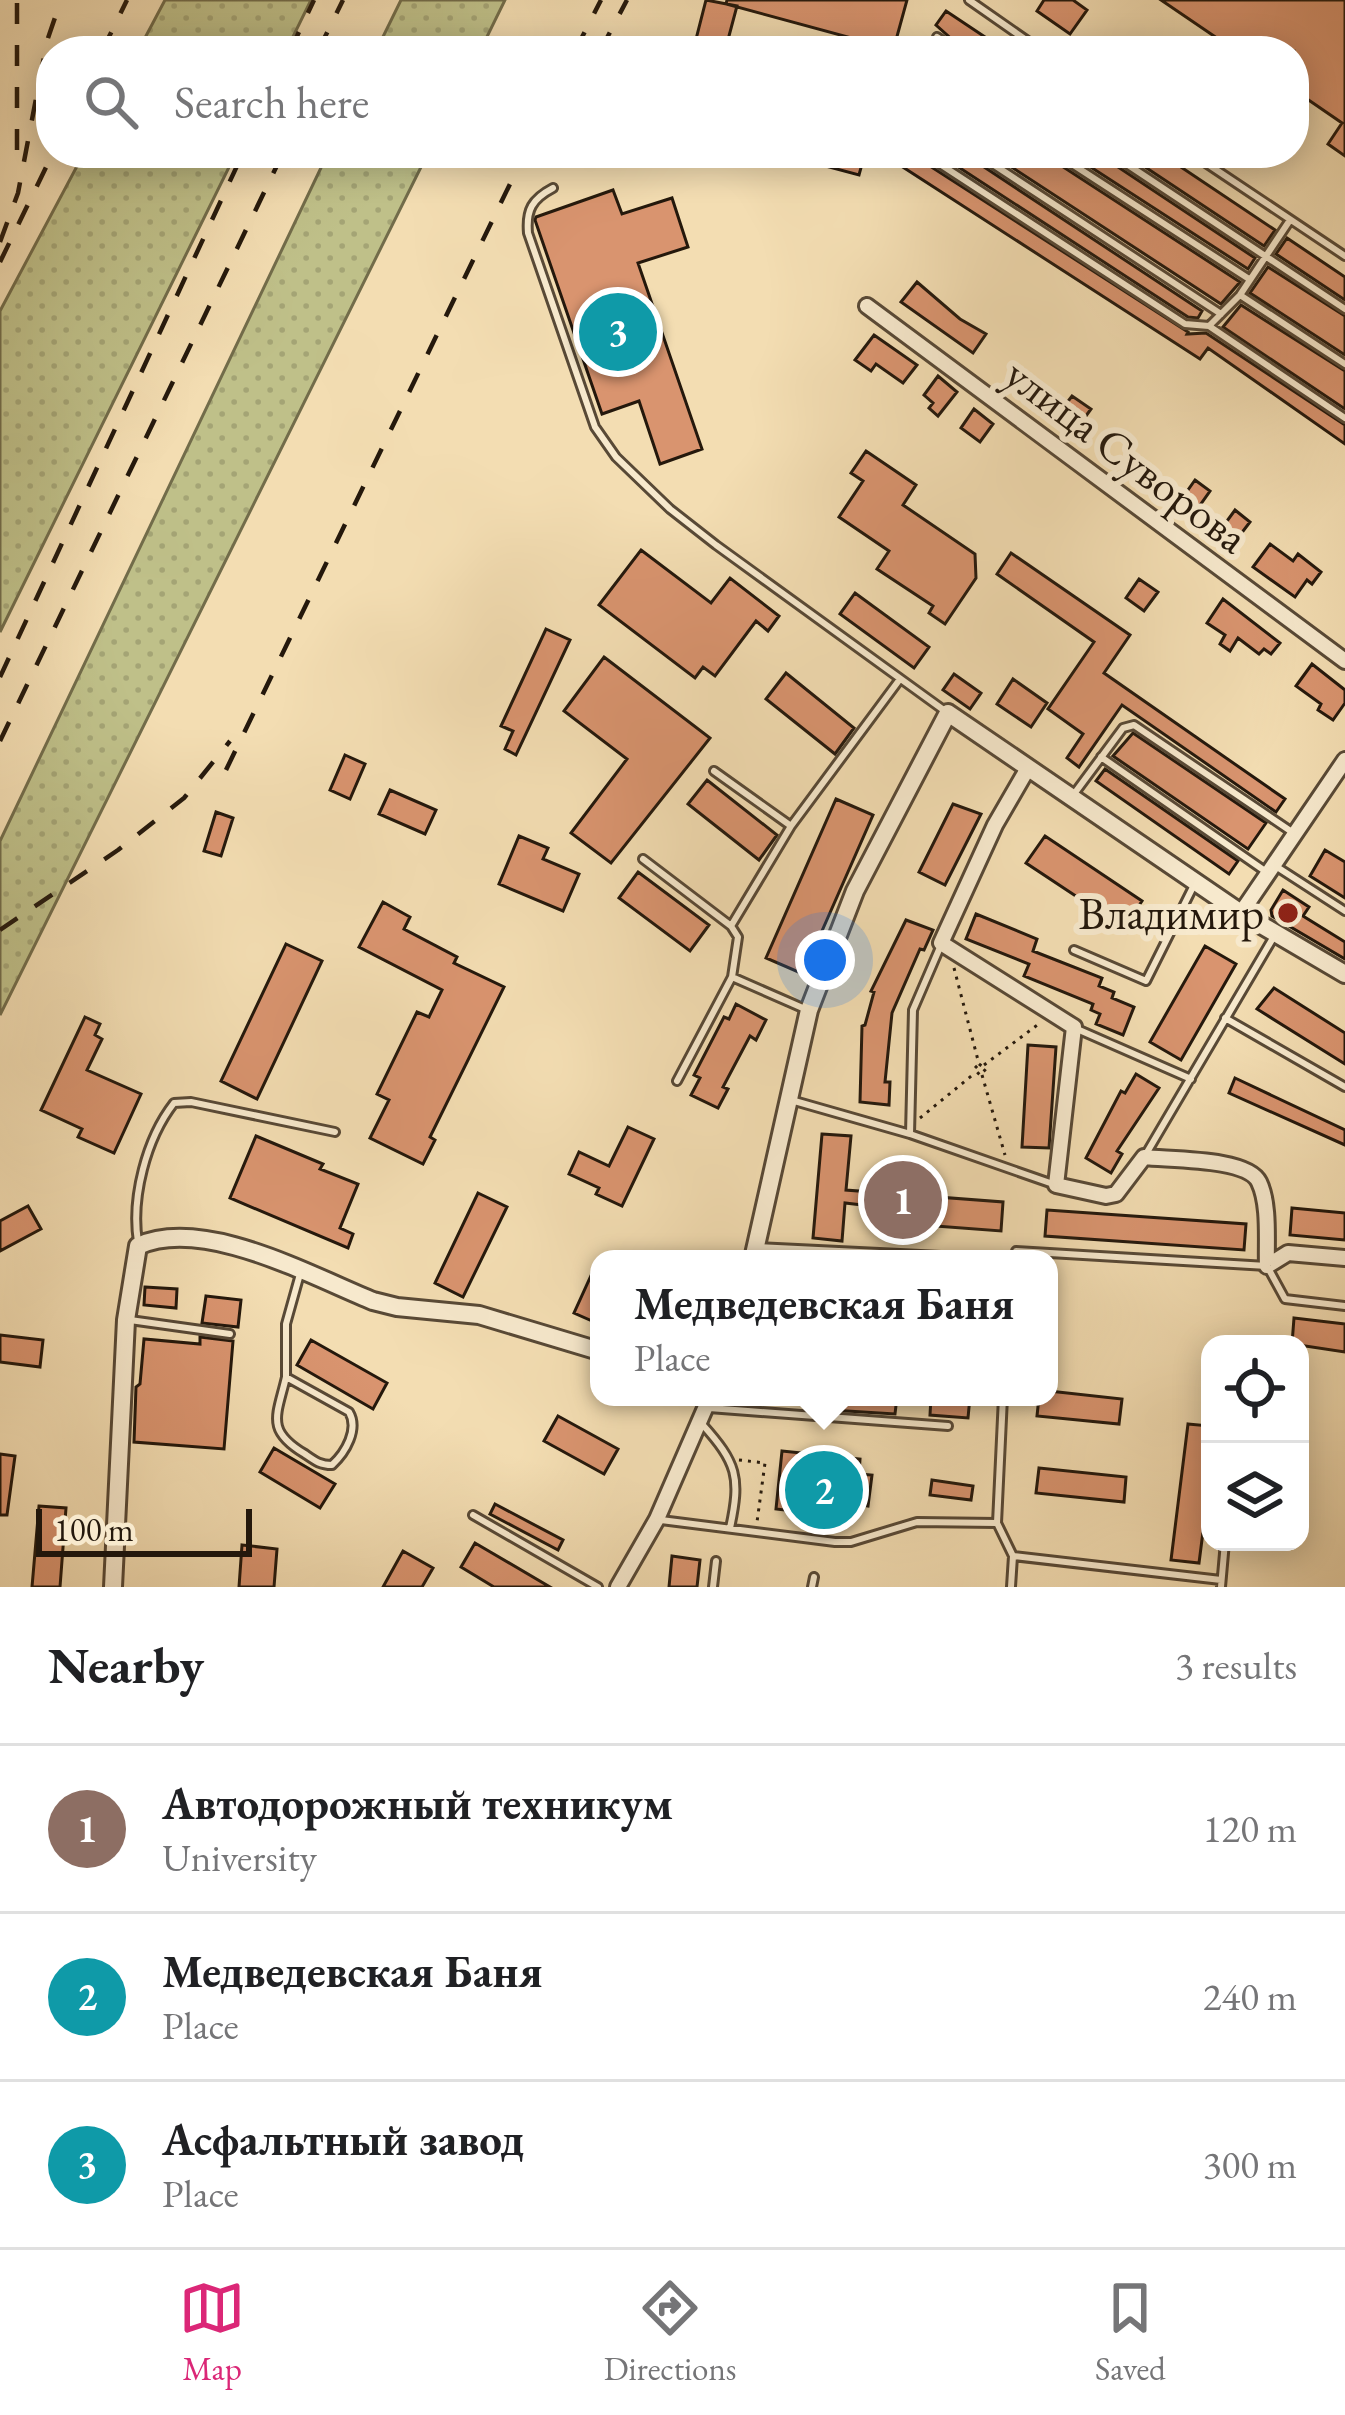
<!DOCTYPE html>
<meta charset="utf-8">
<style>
:root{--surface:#fff;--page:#f6f6f6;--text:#202124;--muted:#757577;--line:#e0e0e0;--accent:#db2777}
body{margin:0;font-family:"EB Garamond",serif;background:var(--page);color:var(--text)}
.controls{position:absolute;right:36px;bottom:36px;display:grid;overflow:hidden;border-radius:24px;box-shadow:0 6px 30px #0003}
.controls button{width:108px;height:108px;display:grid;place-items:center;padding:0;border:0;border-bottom:3px solid var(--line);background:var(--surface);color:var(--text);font:60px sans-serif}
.scale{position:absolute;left:36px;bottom:30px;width:216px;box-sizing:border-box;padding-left:12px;border:6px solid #24180c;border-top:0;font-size:33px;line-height:42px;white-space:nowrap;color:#24180c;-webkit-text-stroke:9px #f7e9cd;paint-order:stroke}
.you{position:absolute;left:825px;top:960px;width:42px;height:42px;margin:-30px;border:9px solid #fff;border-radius:50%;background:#1a73e8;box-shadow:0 0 0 18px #1a73e833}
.badge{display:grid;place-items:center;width:78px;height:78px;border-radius:50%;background:var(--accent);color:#fff;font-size:39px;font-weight:700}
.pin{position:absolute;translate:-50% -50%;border:6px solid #fff;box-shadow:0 3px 12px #0006}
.popup{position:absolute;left:590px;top:1250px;width:468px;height:156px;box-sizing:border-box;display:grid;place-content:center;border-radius:24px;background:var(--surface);filter:drop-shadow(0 3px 9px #0005);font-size:39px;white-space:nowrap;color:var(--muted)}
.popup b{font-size:45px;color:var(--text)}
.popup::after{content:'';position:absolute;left:50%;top:100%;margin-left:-24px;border:24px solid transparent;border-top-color:var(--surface)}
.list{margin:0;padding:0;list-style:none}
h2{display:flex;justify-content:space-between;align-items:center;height:156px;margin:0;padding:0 48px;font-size:51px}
h2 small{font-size:39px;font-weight:400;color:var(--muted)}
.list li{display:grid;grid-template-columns:78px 1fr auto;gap:36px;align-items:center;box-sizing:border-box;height:168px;padding:0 48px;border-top:3px solid var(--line)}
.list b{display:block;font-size:45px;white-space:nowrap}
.list p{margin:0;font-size:39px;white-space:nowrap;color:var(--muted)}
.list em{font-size:39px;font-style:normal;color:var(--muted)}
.icon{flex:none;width:66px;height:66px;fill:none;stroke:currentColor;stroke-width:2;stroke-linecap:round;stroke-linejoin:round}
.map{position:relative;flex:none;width:1345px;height:1587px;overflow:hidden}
.search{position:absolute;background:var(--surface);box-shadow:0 6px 30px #0003;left:36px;right:36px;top:36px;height:132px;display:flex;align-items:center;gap:30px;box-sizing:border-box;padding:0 42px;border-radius:48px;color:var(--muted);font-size:45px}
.sheet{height:660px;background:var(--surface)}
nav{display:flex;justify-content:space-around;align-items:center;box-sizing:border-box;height:168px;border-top:3px solid var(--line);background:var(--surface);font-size:33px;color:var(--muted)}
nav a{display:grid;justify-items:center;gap:6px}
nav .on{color:var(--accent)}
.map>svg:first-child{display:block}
.grass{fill:url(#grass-dots);stroke:#726c4a;stroke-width:3}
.building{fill:#d9946f;stroke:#24180c;stroke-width:3}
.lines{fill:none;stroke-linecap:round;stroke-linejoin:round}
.service-casing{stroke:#584936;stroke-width:12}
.minor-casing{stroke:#584936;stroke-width:20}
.tertiary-casing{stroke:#584936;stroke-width:22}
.path{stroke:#24180c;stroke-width:3;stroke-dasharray:3 6;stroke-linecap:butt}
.service{stroke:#f7e9cd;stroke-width:6}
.minor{stroke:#f7e9cd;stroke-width:14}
.tertiary{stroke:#f7e9cd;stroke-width:16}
.rail{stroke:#24180c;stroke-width:4.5;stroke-dasharray:21 21;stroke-linecap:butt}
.poi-dot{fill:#8f2418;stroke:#f7e9cd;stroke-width:4.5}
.labels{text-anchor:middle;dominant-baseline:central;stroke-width:12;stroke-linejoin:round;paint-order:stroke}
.street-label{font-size:45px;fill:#24180c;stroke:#f7e9cd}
.poi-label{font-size:45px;fill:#24180c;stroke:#f7e9cd;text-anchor:end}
</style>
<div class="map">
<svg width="1345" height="1587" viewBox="0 0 1345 1587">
<defs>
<pattern id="grass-dots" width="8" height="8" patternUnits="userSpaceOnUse" patternTransform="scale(3)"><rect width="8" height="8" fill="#bfc089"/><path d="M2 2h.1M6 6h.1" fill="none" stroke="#a4a475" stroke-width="1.8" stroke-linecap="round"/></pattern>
</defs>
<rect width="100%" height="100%" fill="#f3ddb2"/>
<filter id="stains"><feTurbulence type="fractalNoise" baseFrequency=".00167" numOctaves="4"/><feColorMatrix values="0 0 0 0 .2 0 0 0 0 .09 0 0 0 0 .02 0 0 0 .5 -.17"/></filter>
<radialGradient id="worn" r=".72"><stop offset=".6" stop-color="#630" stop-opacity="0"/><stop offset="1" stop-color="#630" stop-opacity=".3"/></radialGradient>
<path class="grass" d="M165 0H311L286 51H138Z
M401 0H505L480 51H376Z
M84 153H236L0 632V311Z
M328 153H428L0 1015V841Z"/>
<path class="building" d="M706 0 737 6 725 51H693Z
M727 0H907L893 51H856L859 40 726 4Z
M1044 0H1073L1087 10 1070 34 1037 11Z
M1161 0H1345V156L1328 144 1342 123 1294 90V51H1236Z
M946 11 1006 51H965L936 25Z
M833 153H865L859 175 829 167Z
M900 153H916L919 159 1188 332 1187 334 1206 333 1345 425V444L1208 348 1200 359 895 162Z
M937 153H969L972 159 1202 311 1198 318 1188 317Z
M990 153H1048L1051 159 1240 282 1221 304Z
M1069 153H1103L1106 159 1255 258 1248 269Z
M1124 153H1160L1275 230 1264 246Z
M613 190 622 214 672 198 688 247 638 263 702 449 660 464 639 401 602 414 535 220 536 217Z
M1287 238 1345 277V300L1276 254Z
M1268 267 1345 316V355L1250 293Z
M917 282 960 319 986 334 973 353 901 302Z
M1241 305 1345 371V409L1223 327Z
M874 335 917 365 903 383 876 364 871 371 855 360Z
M938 376 957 392 938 416 929 408 933 403 924 395Z
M1072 396 1091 409 1075 431 1056 417Z
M974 409 993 424 980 442 961 428Z
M866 451 916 485 903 505 975 554 976 578 945 624 929 613 933 606 877 569 889 551 839 517 863 481 851 473Z
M1195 480 1210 491 1191 518 1176 507Z
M1235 510 1250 522 1231 547 1216 536Z
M1270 544 1293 561 1298 554 1321 572 1312 584 1307 580 1295 597 1253 567Z
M641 550 711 603 730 578 779 616 768 631 756 621 715 676 703 667 695 678 599 605Z
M1011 553 1130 635 1104 673 1285 799 1276 812 1122 705 1079 767 1067 758 1083 734 1048 709 1094 642 997 574Z
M1139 579 1158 592 1144 611 1126 598Z
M855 593 929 647 914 668 840 614Z
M1223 599 1280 643 1271 654 1264 649 1259 654 1238 638 1230 651 1220 644 1225 635 1207 623Z
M546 629 570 640 516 755 505 749 513 731 501 726Z
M604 657 710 738 611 863 571 833 627 759 564 711Z
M1312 664 1345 690V703L1333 720 1318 710 1321 704 1296 686Z
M786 673 854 728 835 754 766 699Z
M954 674 981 693 970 709 943 690Z
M1013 679 1047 703 1031 727 997 704Z
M1133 733 1266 823 1248 849 1113 756Z
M345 755 365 764 350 799 330 790Z
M1105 769 1238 861 1229 874 1096 781Z
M707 780 777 835 759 860 688 804Z
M390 790 436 810 425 834 379 814Z
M836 799 873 815 803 974 766 958Z
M953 804 981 814 945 885 919 872Z
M216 812 233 818 221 856 204 851Z
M519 836 548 848 543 859 579 874 563 911 499 884Z
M1045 836 1142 901 1124 928 1026 863Z
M1325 850 1345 862V898L1310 876Z
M638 872 709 925 690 951 619 898Z
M1283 890 1309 907 1303 916 1345 942V959L1272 916 1271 910Z
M383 902 410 917 404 929 457 957 454 963 504 987 430 1137 435 1140 423 1164 370 1138 389 1100 377 1094 417 1012 429 1017 442 990 359 947Z
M976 914 1037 939 1033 951 1102 978 1099 986 1114 992 1112 998 1134 1007 1123 1035 1096 1024 1100 1014 1091 1010 1093 1004 1024 976 1029 964 966 939Z
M906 920 933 930 924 950 920 949 892 1013 885 1082H890L889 1105 860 1102 862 1026 865 1025 874 992 871 991Z
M286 944 322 961 257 1099 221 1081Z
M1205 946 1236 964 1181 1060 1150 1042Z
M1274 988 1345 1033V1064L1257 1009Z
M736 1004 766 1020 756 1040 750 1036 723 1087 728 1089 718 1108 691 1095 700 1078 694 1075 724 1017 729 1019Z
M85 1017 100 1024 95 1035 102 1039 87 1070 141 1094 114 1153 78 1137 82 1129 41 1110Z
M1028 1045 1056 1047 1049 1148 1022 1147Z
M1136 1074 1159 1088 1117 1151 1122 1154 1111 1173 1086 1158 1121 1091 1125 1093Z
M1235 1078 1345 1130V1145L1229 1093Z
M628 1127 654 1139 622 1206 596 1194 599 1188 569 1174 579 1152 609 1166Z
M822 1134 851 1136 846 1190 1003 1202 1001 1231 870 1221 871 1206 845 1203 842 1241 813 1238Z
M256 1136 323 1164 320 1169 358 1184 340 1228 353 1234 348 1248 230 1198Z
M478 1193 507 1207 463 1297 435 1283Z
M28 1206 41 1229 0 1251V1221Z
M1292 1208 1345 1213V1240L1290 1235Z
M1047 1210 1246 1224 1244 1250 1045 1236Z
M599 1258V1324L574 1313Z
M145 1287 177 1289 176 1308 144 1305Z
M206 1296 241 1300 238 1327 202 1323Z
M1294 1318 1345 1324V1352L1292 1344Z
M0 1335 43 1340 40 1367 0 1362Z
M200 1337 233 1341 224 1449 134 1442 136 1387 140 1384 144 1339 200 1344Z
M311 1340 387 1383 373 1409 297 1365Z
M1049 1391 1122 1399 1119 1424 1037 1416 1039 1397H1049Z
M832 1397H897L895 1414 831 1410Z
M931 1397H970L968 1418 930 1415Z
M558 1416 618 1449 604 1474 544 1441Z
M1188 1424 1210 1426V1477L1199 1563 1171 1560Z
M274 1448 335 1484 320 1508 260 1472Z
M782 1451 860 1459 859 1474 872 1475 868 1506 855 1504 853 1518 776 1509Z
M0 1454 15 1456 7 1515H0Z
M1039 1468 1126 1477 1124 1502 1036 1493Z
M932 1480 973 1486 971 1500 930 1495Z
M495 1504 563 1540 558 1550 490 1514Z
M39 1506 66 1508 60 1587H32Z
M475 1543 550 1587H494L461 1567Z
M242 1545 277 1549 274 1587H239Z
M403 1551 433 1568 422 1587H383Z
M672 1556 700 1560 697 1587H669Z"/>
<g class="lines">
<g class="service-casing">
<path id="service" d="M969 0 1042 51
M937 37 958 51
M923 153 1185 324 1209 326 1240 295
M976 153 1221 314
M1055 153 1249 279
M1110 153 1345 309
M1191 153 1345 256
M553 188C532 199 526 210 528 233L595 427 616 457 670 509 716 545 945 711
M1290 220 1240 295 1345 364
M1209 326 1345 418
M1101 757 1265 871
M714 771 791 826
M1074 794 1123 728 1134 725 1292 832
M643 859 731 926 791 826 900 679
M1277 867 1345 911
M1074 950 1146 981 1194 885
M732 977 805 1009
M1225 1018 1345 1087
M1077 1029 1191 1079
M677 1081 732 977 738 937 731 926
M791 1100 910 1134 1053 1184
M910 1134 913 1010 941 945
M1146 1154 1273 938
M138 1242C131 1198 146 1139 174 1103L191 1102 335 1132
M759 1247 982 1258
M1015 1259 1016 1251 1267 1266 1285 1299 1345 1306
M130 1320 230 1334
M286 1377C277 1416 265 1430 305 1454 315 1461 320 1465 332 1465 346 1452 359 1429 349 1412L286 1377V1324L300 1274
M1003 1397 997 1523 1013 1556 1011 1587
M709 1408 948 1426
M702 1424C737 1463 741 1477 730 1528
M473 1515 598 1587
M661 1520 835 1542H851L917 1522 997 1523
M1013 1556 1221 1580
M713 1587 716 1561
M812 1587 814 1577
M1221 1587 1225 1542"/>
</g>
<g class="minor-casing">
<path id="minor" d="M867 306 1345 661
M1028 768 995 825 941 943 1074 1027 1056 1185 1106 1196 1116 1194 1144 1157C1171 1160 1248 1158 1259 1182 1270 1205 1266 1242 1267 1266L1288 1253 1345 1258
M1241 913 1345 760
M618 1587 657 1519 710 1397"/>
</g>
<g class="tertiary-casing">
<path id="tertiary" d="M753 1259 809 1010 855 891 948 713 1241 913 1345 974
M113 1587 126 1320 138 1246C203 1216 311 1276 373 1301L397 1307 479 1315 599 1351"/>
</g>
<path class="path" d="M954 968 979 1064
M979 1064 986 1069 980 1075 974 1069Z
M984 1065 1040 1023
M982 1075 1005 1155
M920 1118 975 1073
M739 1460 765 1463 757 1522"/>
<use href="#service" class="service"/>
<use href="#minor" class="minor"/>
<use href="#tertiary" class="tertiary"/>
<path class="rail" d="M102 51 127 0
M290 51 314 0
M318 51 343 0
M575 51 601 0
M600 51 627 0
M17 150V0
M0 242 18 193 47 41 61 0
M0 262 53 153
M0 677 243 153
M0 741 283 153
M226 770 525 153
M0 930 118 850 184 798 230 741"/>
</g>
<circle class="poi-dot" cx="1288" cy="913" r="12"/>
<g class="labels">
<g class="street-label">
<text transform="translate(1127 455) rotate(37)">улица Суворова</text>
</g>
<g class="poi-label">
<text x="1264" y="913">Владимир</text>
</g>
</g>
<rect width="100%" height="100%" filter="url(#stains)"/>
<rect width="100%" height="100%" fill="url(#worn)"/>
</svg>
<div class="controls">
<button><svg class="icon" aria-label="locate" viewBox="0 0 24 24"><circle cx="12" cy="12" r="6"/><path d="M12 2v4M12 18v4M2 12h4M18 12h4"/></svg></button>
<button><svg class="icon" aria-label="layers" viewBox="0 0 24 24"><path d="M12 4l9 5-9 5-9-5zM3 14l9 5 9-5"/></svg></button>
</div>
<div class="scale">100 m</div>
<div class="you"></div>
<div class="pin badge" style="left:903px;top:1200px;background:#8d6e63">1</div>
<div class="pin badge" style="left:824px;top:1490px;background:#0f9aa8">2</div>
<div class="popup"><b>Медведевская Баня</b>Place</div>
<div class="pin badge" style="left:618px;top:332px;background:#0f9aa8">3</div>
<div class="search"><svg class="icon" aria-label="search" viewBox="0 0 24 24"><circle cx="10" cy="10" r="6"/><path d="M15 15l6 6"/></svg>Search here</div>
</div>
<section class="sheet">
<h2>Nearby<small>3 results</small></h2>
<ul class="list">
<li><span class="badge" style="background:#8d6e63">1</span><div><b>Автодорожный техникум</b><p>University</p></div><em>120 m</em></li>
<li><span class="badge" style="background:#0f9aa8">2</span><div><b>Медведевская Баня</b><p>Place</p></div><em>240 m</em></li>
<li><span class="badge" style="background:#0f9aa8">3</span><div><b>Асфальтный завод</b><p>Place</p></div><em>300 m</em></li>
</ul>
</section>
<nav>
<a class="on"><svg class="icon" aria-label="map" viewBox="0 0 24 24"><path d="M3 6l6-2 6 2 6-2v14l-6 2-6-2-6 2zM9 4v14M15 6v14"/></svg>Map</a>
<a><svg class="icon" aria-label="directions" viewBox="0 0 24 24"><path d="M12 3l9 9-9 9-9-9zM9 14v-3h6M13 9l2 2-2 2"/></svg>Directions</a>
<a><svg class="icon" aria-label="saved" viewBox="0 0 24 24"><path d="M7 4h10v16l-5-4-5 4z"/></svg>Saved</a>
</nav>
